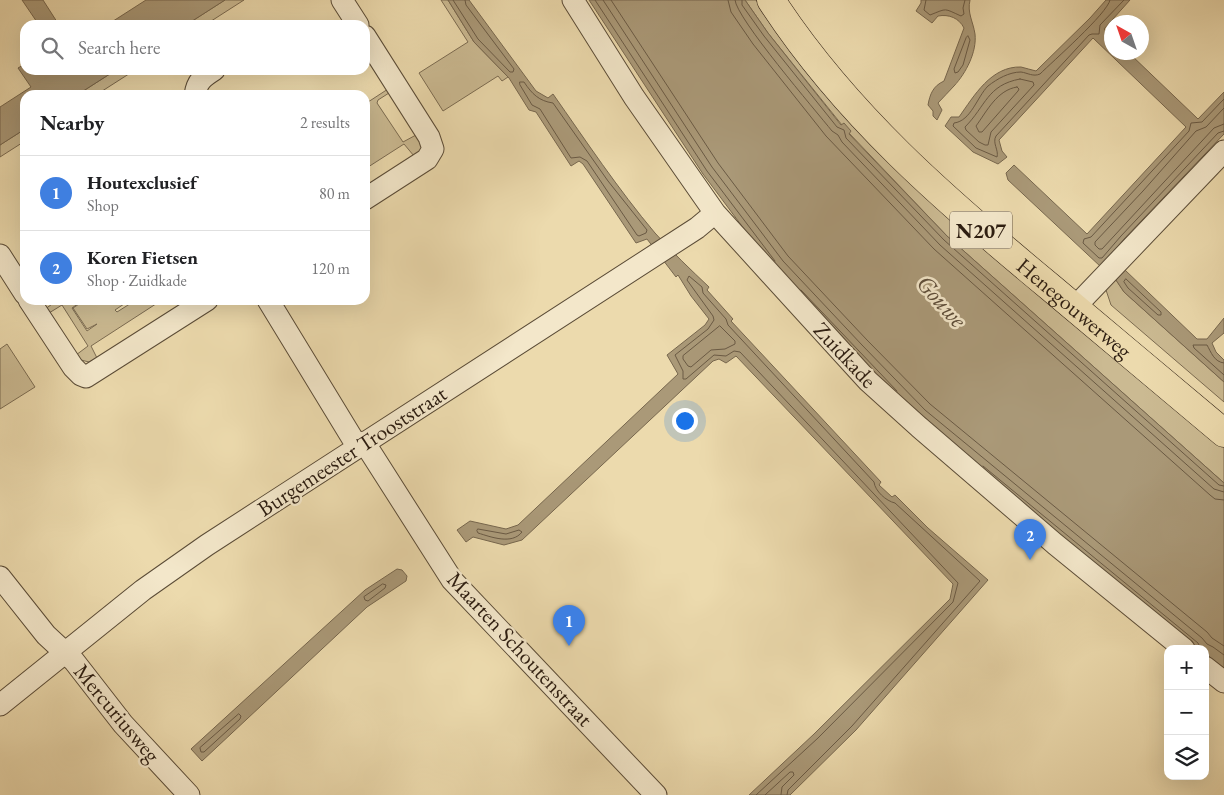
<!DOCTYPE html>
<meta charset="utf-8">
<style>
:root{--surface:#fff;--page:#f2f2f2;--text:#202124;--muted:#757577;--line:#e0e0e0;--accent:#ea580c}
body{margin:0;font-family:"EB Garamond",serif;background:var(--page);color:var(--text)}
.controls{position:absolute;right:15px;bottom:15px;display:grid;overflow:hidden;border-radius:10px;box-shadow:0 5px 20px #0002}
.controls button{width:45px;height:45px;display:grid;place-items:center;padding:0;border:0;border-bottom:1px solid var(--line);background:var(--surface);color:var(--text);font:25px sans-serif}
.compass{position:absolute;left:1104px;top:15px;width:45px;height:45px;border-radius:50%;background:var(--surface);box-shadow:0 5px 20px #0002;rotate:320deg}
.you{position:absolute;left:684px;top:420px;width:18px;height:18px;margin:-12px;border:4px solid #fff;border-radius:50%;background:#1a73e8;box-shadow:0 0 0 8px #1a73e833}
.badge{display:grid;place-items:center;width:32px;height:32px;border-radius:50%;background:var(--accent);color:#fff;font-size:16px;font-weight:700}
.pin{position:absolute;translate:-50% -41px;filter:drop-shadow(0 1px 2px #0008)}
.pin::after{content:'';position:absolute;top:26px;width:18px;height:15px;background:inherit;clip-path:polygon(0 0,100% 0,50% 100%)}
.list{margin:0;padding:0;list-style:none}
h2{display:flex;justify-content:space-between;align-items:center;height:65px;margin:0;padding:0 20px;font-size:21px}
h2 small{font-size:16px;font-weight:400;color:var(--muted)}
.list li{display:grid;grid-template-columns:32px 1fr auto;gap:15px;align-items:center;box-sizing:border-box;height:75px;padding:0 20px;border-top:1px solid var(--line)}
.list b{display:block;font-size:19px;white-space:nowrap}
.list p{margin:0;font-size:16px;white-space:nowrap;color:var(--muted)}
.list em{font-size:16px;font-style:normal;color:var(--muted)}
.icon{flex:none;width:28px;height:28px;fill:none;stroke:currentColor;stroke-width:2;stroke-linecap:round;stroke-linejoin:round}
.map{position:relative;flex:none;width:1224px;height:795px;overflow:hidden}
.search{position:absolute;background:var(--surface);box-shadow:0 5px 20px #0002;left:20px;top:20px;width:350px;height:55px;display:flex;align-items:center;gap:12px;box-sizing:border-box;padding:0 18px;border-radius:15px;color:var(--muted);font-size:19px}
.panel{position:absolute;background:var(--surface);box-shadow:0 5px 20px #0002;left:20px;top:90px;width:350px;height:215px;border-radius:15px}
.map>svg:first-child{display:block}
.green{fill:#cbba92;stroke:#7b6b51}
.water{fill:#aa9978;stroke:#77674e}
.lines{fill:none;stroke-linecap:round;stroke-linejoin:round}
.shore{stroke:#6a5a44;stroke-width:1}
.minor-casing{stroke:#5b4c37;stroke-width:23}
.primary-casing{stroke:#2b1c10;stroke-width:29}
.minor{stroke:#f3e7ca;stroke-width:21}
.primary{stroke:#ecdaad;stroke-width:28}
.labels{text-anchor:middle;dominant-baseline:central;stroke-width:5;stroke-linejoin:round;paint-order:stroke}
.shield{fill:#f3e7ca;stroke:#675948;stroke-width:1}
.shield-label{font-size:21px;font-weight:bold;fill:#2b1c10}
.street-label{font-size:22px;fill:#2b1c10;stroke:#f3e7ca}
.water-label{font-size:24px;font-style:italic;fill:#5e4e3a;stroke:#f3e7ca}
</style>
<div class="map">
<svg width="1224" height="795" viewBox="0 0 1224 795">
<rect width="100%" height="100%" fill="#ecdaad"/>
<filter id="stains"><feTurbulence type="fractalNoise" baseFrequency=".004" numOctaves="4"/><feColorMatrix values="0 0 0 0 .2 0 0 0 0 .09 0 0 0 0 .02 0 0 0 .5 -.17"/></filter>
<radialGradient id="worn" r=".72"><stop offset=".6" stop-color="#630" stop-opacity="0"/><stop offset="1" stop-color="#630" stop-opacity=".3"/></radialGradient>
<path class="green" d="M225 0H244L205 25H186Z
M441 0H448L474 42 508 77 502 81 498 76 443 111 419 73 468 42Z
M745 0H756C786 45 818 89 855 128L1224 447V483L947 236 849 133 844 123 842 125 768 33Z
M116 70H135L96 95H77Z
M388 89 389 93 378 100 377 103 403 142 416 135 423 144 422 150 414 156 404 144 365 169V104Z
M25 129V141L0 157V145Z
M1116 280 1124 292 1224 382V402L1111 305 1106 290Z
M58 300H83L72 308 87 331 97 324 87 329 73 308 85 300H126L127 302 115 310 117 312 136 300H162L91 346 97 358 89 362 81 360 76 355 88 346 62 305 49 313 45 309Z
M7 344 35 387 0 409V349Z"/>
<path class="water" d="M22 0H43L59 25H39Z
M146 0H225L186 25H107Z
M448 0H469L536 91 548 98 553 94C586 141 618 189 655 233 672 252 691 270 709 287L707 290 733 319 731 321 881 482 879 485 892 497 895 495 928 528 988 580 856 730 790 795H749L814 734 950 599 953 584 736 356 726 363 719 359 713 361 522 540 504 545 473 537 466 542 457 530 470 521 506 529 518 525 678 374 667 355 705 325 709 319 691 296 678 275 676 277 647 239 636 243 583 164 579 161 571 166 536 112 529 110 509 78 474 42Z
M589 0H745L768 33 841 125 844 123 851 131 849 134 947 236 1224 483V670L1205 655V649H1198L917 418 774 269 703 174Z
M921 0H970C967 13 973 21 975 34 977 52 966 73 954 86 949 92 943 97 938 103L942 110 937 120 933 116V111L928 105C930 94 933 86 944 81L964 28C959 18 949 14 938 16L932 23 916 11 921 3Z
M1106 0H1130L1104 29 1111 36 1112 52 1129 53 1198 119 1224 92V134L1124 239 1101 267 1008 180 1006 173 1014 165 1087 234 1186 127 1093 38 999 140 1002 151 1007 157 998 164 973 152 945 126 951 117H959C974 96 991 66 1021 67 1026 68 1031 70 1036 71L1090 18Z
M25 64V70H116L77 95H25V129L0 145V107L31 87 18 68Z
M1125 270 1197 339H1207L1224 318V333L1212 343 1216 352 1224 360V382L1124 292 1116 280Z
M397 569 402 570 407 576 406 581 367 607 202 761 191 749 365 590Z"/>
<g class="lines">
<path class="shore" d="M453 0 478 39 510 72H513L514 69 466 5 465 0
M595 0 707 171 775 261
M603 0 712 167 783 261 862 345 925 410 1202 638 1207 644 1213 647 1224 655
M611 0 718 163 788 256 867 340 930 404 1207 632 1212 638 1224 646
M728 0 731 12 753 44 826 136 934 249 1210 495 1215 499 1224 500
M735 0C736 18 816 111 832 131L838 135 842 142 940 245 1214 489 1224 492
M742 0V5L764 36 837 127 844 130 846 138 944 240 1219 485 1224 486
M926 0 924 10 930 15C948 8 943 8 961 16L964 14 963 8 965 0
M1110 0C1108 13 1052 62 1040 74 1033 77 1028 73 1021 72 1009 72 997 79 988 86 977 97 971 121 954 123L953 126 976 148 997 157C999 150 992 143 996 136L1089 35 1092 34H1099L1100 25 1124 0
M968 36 970 40 963 65 958 72 955 73 954 69 966 38Z
M1020 79 1033 82 1034 85 991 132 988 145H985L979 142 966 130 965 127C986 106 987 85 1020 79Z
M520 82H524C532 94 539 101 553 103L608 181 647 230 646 233 639 236 637 235 587 161 580 157 571 158 540 109 532 105 520 85Z
M1017 87 1019 89 1018 91 982 132H979L976 126C987 111 997 90 1017 87Z
M1224 99 1202 122 1191 123 1189 131 1091 237 1084 239 1083 243 1099 258H1102L1121 236 1218 133 1224 131
M1224 108 1206 127 1196 131 1143 191 1095 242V245L1099 249H1102L1214 128 1224 124
M1126 279 1161 312V315H1158L1128 288 1124 282Z
M801 290 897 391
M720 326 735 341V344L725 349 711 350 691 367 688 366 683 359V356Z
M1224 363C1214 362 1211 352 1207 345H1193L1194 348 1224 375
M983 466 1198 643 1201 649
M478 529 506 534 519 530 522 532C512 545 491 537 478 533L477 531Z
M383 584 386 585 385 588 368 601 365 600 364 597Z
M239 714 241 716 240 719 204 752H201L200 748Z
M756 795 818 738 953 602 958 583 740 352 734 351 726 356 714 355 686 379H683V371L675 355 708 329 714 320 713 316 687 280 689 276 702 287 703 293 726 319 728 325 874 482C875 491 886 501 895 503L980 581 852 726 788 790 787 795
M765 795 790 772H793L794 775 782 787 781 795"/>
<g class="minor-casing">
<path id="minor" d="M342 0 358 25
M573 0 634 97 715 213 868 381 919 427 1055 544 1184 649
M365 36 429 137 433 149 427 159 365 199
M195 95C197 81 203 77 214 70
M0 255 25 294
M29 300 73 367 81 375 86 377 207 300
M268 300 357 446
M1074 308 1224 151
M364 442 452 580 656 795
M0 577 46 635 74 661 123 724 189 795
M1205 667 1224 682
M0 705 143 590 207 545 697 228 715 213"/>
</g>
<g class="primary-casing">
<g id="primary">
<path id="s1" d="M771 0C845 114 946 201 1050 287 1108 336 1166 384 1224 433"/>
</g>
</g>
<use href="#minor" class="minor"/>
<use href="#primary" class="primary"/>
</g>
<g class="labels">
<rect class="shield" x="950" y="211.5" width="62" height="37" rx="4"/>
<g class="shield-label">
<text x="981" y="230">N207</text>
</g>
<g class="street-label">
<text stroke="none"><textPath href="#s1" startOffset="434">Henegouwerweg</textPath></text>
<text transform="translate(845 355) rotate(47)">Zuidkade</text>
<text transform="translate(352 451) rotate(-33)">Burgemeester Trooststraat</text>
<text transform="translate(520 649) rotate(47)">Maarten Schoutenstraat</text>
<text transform="translate(117 713) rotate(50)">Mercuriusweg</text>
</g>
<g class="water-label">
<text transform="translate(942 301) rotate(48)">Gouwe</text>
</g>
</g>
<rect width="100%" height="100%" filter="url(#stains)"/>
<rect width="100%" height="100%" fill="url(#worn)"/>
</svg>
<div class="controls">
<button>+</button>
<button>−</button>
<button><svg class="icon" aria-label="layers" viewBox="0 0 24 24"><path d="M12 4l9 5-9 5-9-5zM3 14l9 5 9-5"/></svg></button>
</div>
<svg class="compass" viewBox="-18 -18 36 36"><path d="M0-13l5 13h-10z" fill="#e53935"/><path d="M0 13l5-13h-10z" fill="#757577"/></svg>
<div class="you"></div>
<div class="pin badge" style="left:569px;top:646px;background:#3f7fe0">1</div>
<div class="pin badge" style="left:1030px;top:560px;background:#3f7fe0">2</div>
<div class="search"><svg class="icon" aria-label="search" viewBox="0 0 24 24"><circle cx="10" cy="10" r="6"/><path d="M15 15l6 6"/></svg>Search here</div>
<section class="panel">
<h2>Nearby<small>2 results</small></h2>
<ul class="list">
<li><span class="badge" style="background:#3f7fe0">1</span><div><b>Houtexclusief</b><p>Shop</p></div><em>80 m</em></li>
<li><span class="badge" style="background:#3f7fe0">2</span><div><b>Koren Fietsen</b><p>Shop · Zuidkade</p></div><em>120 m</em></li>
</ul>
</section>
</div>
